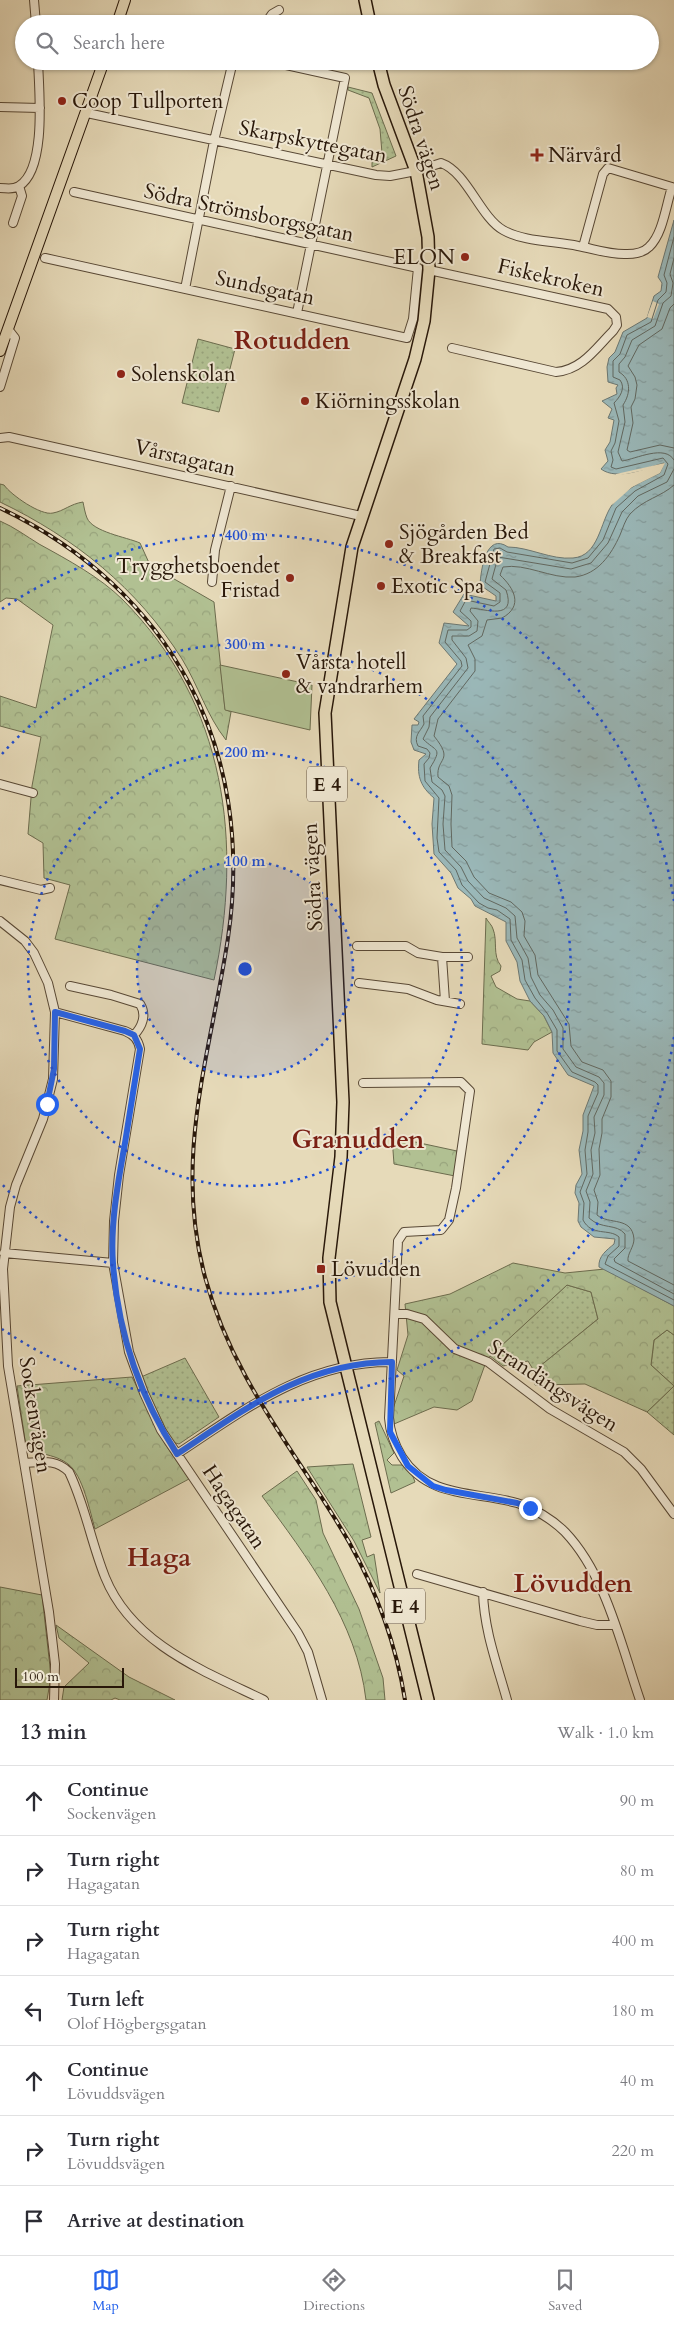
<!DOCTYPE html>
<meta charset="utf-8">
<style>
:root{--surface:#fff;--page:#f2f2f3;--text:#2b2b33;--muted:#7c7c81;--line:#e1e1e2;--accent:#2563eb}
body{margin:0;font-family:Cardo,serif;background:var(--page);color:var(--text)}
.scale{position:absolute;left:15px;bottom:12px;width:109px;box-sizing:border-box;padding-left:5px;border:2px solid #281709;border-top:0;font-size:14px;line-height:18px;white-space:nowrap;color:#281709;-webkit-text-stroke:4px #efe7d2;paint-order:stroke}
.stop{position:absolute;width:15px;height:15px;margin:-11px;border:4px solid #2563eb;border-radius:50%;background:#fff}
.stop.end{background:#2563eb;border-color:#fff;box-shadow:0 1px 5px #0008}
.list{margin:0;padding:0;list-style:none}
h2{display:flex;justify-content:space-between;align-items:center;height:65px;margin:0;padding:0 20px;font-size:21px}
h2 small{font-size:16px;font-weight:400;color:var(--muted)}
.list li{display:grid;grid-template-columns:32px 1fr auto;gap:15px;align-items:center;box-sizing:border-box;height:70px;padding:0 20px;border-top:1px solid var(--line)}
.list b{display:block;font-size:19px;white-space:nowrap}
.list p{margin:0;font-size:16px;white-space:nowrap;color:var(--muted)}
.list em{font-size:16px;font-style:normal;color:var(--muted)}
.icon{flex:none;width:28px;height:28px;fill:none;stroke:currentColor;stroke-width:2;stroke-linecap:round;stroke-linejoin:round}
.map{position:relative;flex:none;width:674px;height:1700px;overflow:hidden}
.search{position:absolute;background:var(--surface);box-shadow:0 1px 4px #0004;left:15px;right:15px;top:15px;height:55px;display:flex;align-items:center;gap:12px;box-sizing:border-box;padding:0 18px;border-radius:28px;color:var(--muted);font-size:19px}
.sheet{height:555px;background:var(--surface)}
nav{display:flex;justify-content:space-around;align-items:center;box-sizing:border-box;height:70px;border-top:1px solid var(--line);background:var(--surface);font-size:14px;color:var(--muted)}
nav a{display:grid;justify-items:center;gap:2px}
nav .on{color:var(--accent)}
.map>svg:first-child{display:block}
.grass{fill:url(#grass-dots);stroke:#6c6c4e}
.forest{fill:url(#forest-crowns);stroke:#6c6c4e}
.garden{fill:#b1c092;stroke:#6c6c4e}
.water{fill:url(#water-ripples);stroke:#6c7873}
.pier{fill:#e6dab9}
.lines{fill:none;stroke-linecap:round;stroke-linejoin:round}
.shore{stroke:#616861;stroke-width:1}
.minor-casing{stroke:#584835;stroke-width:10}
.major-casing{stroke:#281709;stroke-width:12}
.highway-casing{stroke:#281709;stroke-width:14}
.minor{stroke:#efe7d2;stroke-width:8}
.major{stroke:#e6dab9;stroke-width:10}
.highway{stroke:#e6dab9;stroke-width:11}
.rail-casing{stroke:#281709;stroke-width:4}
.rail{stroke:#efe7d2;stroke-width:2;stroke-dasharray:5.5;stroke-linecap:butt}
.route{stroke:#2563eb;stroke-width:6}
.ring{fill:none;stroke:#1d4ed8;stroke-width:2.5;stroke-dasharray:2.5 5}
.poi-dot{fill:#8f2418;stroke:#efe7d2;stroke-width:2}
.labels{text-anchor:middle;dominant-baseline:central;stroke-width:4;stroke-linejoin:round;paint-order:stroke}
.shield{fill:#efe7d2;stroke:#645545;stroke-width:1}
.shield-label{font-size:20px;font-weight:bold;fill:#281709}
.poi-label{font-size:21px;fill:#281709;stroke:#efe7d2;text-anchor:start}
.street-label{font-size:21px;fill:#281709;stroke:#efe7d2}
.district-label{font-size:26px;font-weight:bold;fill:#7a1f14;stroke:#efe7d2}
.centre{fill:#1d4ed8;stroke:#efe7d2;stroke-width:2.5}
.ring-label{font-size:15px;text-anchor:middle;font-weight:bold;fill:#1d4ed8;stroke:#efe7d2;stroke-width:4;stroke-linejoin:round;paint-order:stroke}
</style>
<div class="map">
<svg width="674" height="1700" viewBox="0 0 674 1700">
<defs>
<pattern id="grass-dots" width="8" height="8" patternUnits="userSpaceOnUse" patternTransform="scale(1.25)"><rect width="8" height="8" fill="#b1c092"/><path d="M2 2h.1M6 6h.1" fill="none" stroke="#98a47d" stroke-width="1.8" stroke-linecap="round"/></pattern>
<pattern id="forest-crowns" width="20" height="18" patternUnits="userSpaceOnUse" patternTransform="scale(1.25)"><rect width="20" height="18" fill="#b1c092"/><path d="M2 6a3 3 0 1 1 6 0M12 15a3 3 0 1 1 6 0" fill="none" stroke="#98a47d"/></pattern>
<pattern id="water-ripples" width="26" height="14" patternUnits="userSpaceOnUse" patternTransform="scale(1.25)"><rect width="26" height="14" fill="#9ab8b9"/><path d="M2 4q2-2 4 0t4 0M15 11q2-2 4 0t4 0" fill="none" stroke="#859d9e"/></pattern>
</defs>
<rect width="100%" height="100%" fill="#e6dab9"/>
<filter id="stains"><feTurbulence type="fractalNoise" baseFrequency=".004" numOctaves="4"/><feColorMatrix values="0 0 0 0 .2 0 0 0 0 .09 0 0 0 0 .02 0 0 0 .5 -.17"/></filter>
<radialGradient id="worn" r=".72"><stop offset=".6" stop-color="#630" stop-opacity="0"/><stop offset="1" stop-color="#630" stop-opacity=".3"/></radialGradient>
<path class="grass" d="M348 87 372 93 396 156 372 167V162L382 153 380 129 369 98 348 90Z
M198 339 235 349 219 412 182 403Z
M567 1285 591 1292 598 1319 534 1371 528 1361 503 1366 490 1356Z
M667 1330 674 1335V1435L647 1412 674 1386 651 1365 654 1340Z
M185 1358 219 1417 179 1444 172 1442 141 1377Z"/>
<path class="forest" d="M0 484 4 485C11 495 41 516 53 513 64 511 70 504 83 502 84 507 85 513 87 518 93 532 126 537 140 543L150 565 214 602 225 709 231 712 226 740C207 716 198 685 182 659 137 588 75 538 0 502Z
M0 521C14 527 26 536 39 544 68 560 100 577 123 600 227 705 243 842 214 980L55 939 70 885 44 878 43 843 28 834 32 786 41 737 0 726V696L36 708 53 625 17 599 6 598 0 602Z
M486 918C488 922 492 925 493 929 498 941 492 955 501 966L500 971 491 976 496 987 517 999 530 1001 544 1016 552 1032 534 1042 528 1050 482 1044Z
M392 1137 457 1151 455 1176 394 1164Z
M513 1263 565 1273 605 1269 674 1306V1335L667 1330 654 1340 651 1365 674 1386 647 1412 585 1384 535 1385 534 1371 598 1319 591 1292 567 1285 487 1359 472 1401 457 1410 434 1407 394 1424 393 1409 404 1376 397 1370 408 1335 405 1304 450 1294Z
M132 1377 165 1444 189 1479 95 1529C90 1512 83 1475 68 1464 58 1456 43 1454 31 1451L25 1440 17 1386Z
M379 1421 394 1453 387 1460 392 1465H402L412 1474 415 1482 391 1493 375 1423Z
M353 1464 371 1537 362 1540 367 1557 374 1554 380 1593 354 1541 307 1467Z
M297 1471 316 1500 323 1533 359 1609 383 1678 385 1700H366C357 1622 307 1557 262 1496Z
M0 1587 42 1595 51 1676 47 1700H0Z
M56 1625 129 1677 175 1700H120L115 1698 111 1700H62L64 1687 89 1663 59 1638Z"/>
<path class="garden" d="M220 665 312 685 310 730 225 710Z"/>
<path class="water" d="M674 220V1306L599 1267C598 1256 607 1250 614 1244L615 1239 594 1237 581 1227 578 1221 579 1203 575 1193 576 1185 582 1174 579 1150 583 1131V1115L594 1086 568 1075 553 1053 552 1032 544 1016 530 1001 520 981 517 962 506 941V922L475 906 471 899 458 888 451 873 434 854 432 824 434 798C421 787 417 777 419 760L426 754 414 750 411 742 412 725H418L419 722 414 719 457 664 439 643 444 623 469 626 453 612 464 594 496 601V596L480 585C481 569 486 532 508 547 529 547 551 560 573 558 599 556 600 522 612 505 624 489 643 481 660 473L664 463C646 468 617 481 601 469L608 461 605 450 610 442 614 420 608 418 612 409 602 401 617 394 616 388 618 385 608 382 607 367 609 358 615 352 623 332 647 318 654 296 661 291 662 283 658 277Z"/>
<path class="pier" d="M653 301 659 304 653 319 647 317Z
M665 463 660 473 632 487 612 505 613 501 630 485 658 471 660 467 616 476V474Z"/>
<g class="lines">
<path class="shore" d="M674 237 664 275 667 283 666 292 658 300 651 322 627 335 620 354 613 361V377L620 380C626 388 620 397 614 403L619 421 615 443 611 451 613 460 611 467 616 469 663 458 668 464 664 475 635 491 616 508 603 540 588 558 572 563 507 552 500 548 494 549 485 582 500 593V602L494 606 466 600 460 611 471 621V627L467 630H448L445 642 461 661 462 666 423 716 424 724C420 732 413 736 418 746L427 749 430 753 429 758 424 764 425 781 439 798 437 838 439 852 456 870 462 885 479 903 488 908 497 910 510 919 511 940 522 960 525 980 535 998 547 1013 557 1030V1051L572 1072 595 1082 598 1085V1093L588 1116V1132L585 1150 587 1174 580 1192 584 1203 583 1220C592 1237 609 1228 619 1237V1246L608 1256 605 1264 674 1300
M674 258 670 274 673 283 671 296 663 303 655 326 632 340 625 357 619 364V372C631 379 631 393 623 405L625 422 618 452 622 461C636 459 665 444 674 460
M674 304 670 308 662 329 639 345 628 366 635 377 637 385 635 399 631 407 633 423 627 450 630 452 660 445 674 448
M674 469 667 482 638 496 622 512 608 543 591 563 571 569 498 557 492 579 506 590C517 621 485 609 471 608L470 611 478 621 477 631 469 636H452V640L466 658 468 668 430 717 429 727 423 739C436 752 443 747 430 768L432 782 442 790 445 796 443 824 445 850 461 867 468 881 484 898 506 908 515 916 517 938 528 958 531 977 540 995 553 1010 563 1028V1049L576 1067 599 1077 604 1083V1095L594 1117 595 1133 591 1150 593 1174 586 1191 590 1202 589 1218C602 1230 616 1223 625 1234V1248L614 1259 615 1262 674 1294
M674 485C661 497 644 499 630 514 625 520 623 528 620 535 611 555 598 574 575 577 551 579 526 563 503 567L500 575C514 588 524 606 502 618L487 620 482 636 468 645 475 659V671L438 719 434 736C455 762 436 757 438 777L449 786 452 795 451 824 452 847 466 861 474 877 489 893 511 902 522 912 525 921 524 936 535 955 538 975 569 1024 571 1046 582 1062 603 1070 611 1081V1097L602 1119V1133L599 1149 600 1175 594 1190 598 1202 597 1215C609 1225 632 1216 634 1239 634 1247 627 1254 628 1261L674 1285"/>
<g class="minor-casing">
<path id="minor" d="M34 0 36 24
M265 24 272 14 279 10
M268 61 345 78 297 313
M38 62 103 63
M0 107 40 108
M87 113 376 175 390 176 416 171 441 163C467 172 480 217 503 230 524 242 555 241 578 246 594 249 611 255 627 254 635 254 643 253 649 247 663 234 666 205 672 187L608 168 603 174 583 247
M0 188C7 188 13 190 19 186 47 169 39 90 38 61
M13 223 22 196 19 186
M45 258 407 338 413 319 418 268 74 192
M429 270 608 309 616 317 617 325 613 331C596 348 582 370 556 372L452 348
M185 289 214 141 233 61
M0 387 15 338 8 329
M0 438 9 437 361 516
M212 582 215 550 231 486
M0 784 33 793
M0 880 41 890 50 888
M0 921 25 941 34 953 48 983 55 1012 53 1079 43 1119 16 1185 10 1207 3 1269 8 1366 49 1612 55 1664 54 1700
M357 946H406L418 953 442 957H468
M442 957 445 1001
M359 983 408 989 437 1000 460 1004
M70 986 111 995 140 1004C147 1015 142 1027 134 1035
M55 1012 125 1031C134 1035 138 1039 140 1049L119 1175 114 1221 113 1263 129 1352 144 1393 161 1430 298 1633 308 1652 322 1700
M363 1083 461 1082 470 1091 456 1188 449 1220 441 1230 404 1232 398 1241 389 1418C390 1433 394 1444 402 1457 429 1499 475 1491 517 1503 534 1508 553 1520 565 1532 606 1575 621 1645 640 1700
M4 1253 113 1263
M395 1314H407L424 1319 455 1349 488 1362 550 1409 624 1452 641 1469 674 1514
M177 1454C244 1410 307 1361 392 1362
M25 1463C43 1462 56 1459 69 1472 85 1505 91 1542 105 1577 132 1644 204 1671 264 1700
M417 1574 580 1621 597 1625H614
M483 1592C484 1630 497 1664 507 1700"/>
</g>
<g class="major-casing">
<path id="major" d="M117 24 125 0
M0 351 104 61"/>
</g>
<g class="highway-casing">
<path id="highway" d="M365 0 370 24
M378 61 384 85 416 171 428 237 429 270 424 321 415 359 352 547 325 713 343 1102 341 1157 329 1258 330 1302 428 1700"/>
</g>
<use href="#minor" class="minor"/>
<use href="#major" class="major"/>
<use href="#highway" class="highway"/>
<g class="rail-casing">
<path id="rail" d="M0 508C172 590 256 750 228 938 210 1056 173 1157 205 1277 233 1381 297 1452 349 1542 377 1592 396 1644 405 1700"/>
</g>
<use href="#rail" class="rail"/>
</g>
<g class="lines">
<path class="route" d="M47 1104 54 1069 55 1012 125 1031 134 1035 140 1049C135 1081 130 1112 125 1143 118 1182 110 1225 113 1264 118 1332 140 1397 177 1454 245 1409 306 1362 392 1362L390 1432 408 1466 433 1486 446 1490 517 1503 530 1508"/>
</g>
<circle cx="245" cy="969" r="108" fill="#1d4ed8" fill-opacity=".12"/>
<g class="ring">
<circle cx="245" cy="969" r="108"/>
<circle cx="245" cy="969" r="217"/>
<path d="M2 754A325 325 0 1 1 2 1184"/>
<path d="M674 1037A434 434 0 0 1 2 1329M2 609A434 434 0 0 1 674 901"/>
</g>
<g class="poi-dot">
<circle cx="62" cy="101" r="5"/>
<path d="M534.5 147.5h5v5h5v5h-5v5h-5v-5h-5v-5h5z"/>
<circle cx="465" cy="257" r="5"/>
<circle cx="121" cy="374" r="5"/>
<circle cx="305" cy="401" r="5"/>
<circle cx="389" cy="544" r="5"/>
<circle cx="290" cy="578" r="5"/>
<circle cx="381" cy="586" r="5"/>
<circle cx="286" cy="674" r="5"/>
<rect x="316" y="1264" width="10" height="10" rx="2.5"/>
</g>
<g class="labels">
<g class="shield">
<rect x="307" y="766.5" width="40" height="35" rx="4"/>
<rect x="385" y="1588.5" width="40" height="35" rx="4"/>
</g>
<g class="shield-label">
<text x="327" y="784">E 4</text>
<text x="405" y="1606">E 4</text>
</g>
<g class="poi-label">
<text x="72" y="101">Coop Tullporten</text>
<text x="548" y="155">Närvård</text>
<text x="455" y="257" text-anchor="end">ELON</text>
<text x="131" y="374">Solenskolan</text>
<text x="315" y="401">Kiörningsskolan</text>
<text x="399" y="532">Sjögården Bed<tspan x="399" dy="24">&amp; Breakfast</tspan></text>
<text x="280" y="566" text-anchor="end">Trygghetsboendet<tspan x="280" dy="24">Fristad</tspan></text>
<text x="391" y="586">Exotic Spa</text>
<text x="296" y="662">Vårsta hotell<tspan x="296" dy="24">&amp; vandrarhem</tspan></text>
<text x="331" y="1269">Lövudden</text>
</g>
<g class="street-label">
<text transform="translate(421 138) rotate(72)">Södra vägen</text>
<text transform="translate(313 142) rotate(11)">Skarpskyttegatan</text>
<text transform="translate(249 213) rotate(12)">Södra Strömsborgsgatan</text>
<text transform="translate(551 278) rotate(13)">Fiskekroken</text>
<text transform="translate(265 288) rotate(12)">Sundsgatan</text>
<text transform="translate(185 458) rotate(13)">Vårstagatan</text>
<text transform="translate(313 877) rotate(-93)">Södra vägen</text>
<text transform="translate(553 1386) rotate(33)">Strandängsvägen</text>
<text transform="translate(35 1415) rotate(81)">Sockenvägen</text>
<text transform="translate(234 1507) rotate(56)">Hagagatan</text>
</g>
<g class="district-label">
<text x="292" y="340">Rotudden</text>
<text x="358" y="1139">Granudden</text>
<text x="159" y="1557">Haga</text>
<text x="573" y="1583">Lövudden</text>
</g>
</g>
<circle cx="245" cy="969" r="8" class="centre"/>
<g class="ring-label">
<text x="245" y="540">400 m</text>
<text x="245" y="649">300 m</text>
<text x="245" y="757">200 m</text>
<text x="245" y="866">100 m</text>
</g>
<rect width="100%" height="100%" filter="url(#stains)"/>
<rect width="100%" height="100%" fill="url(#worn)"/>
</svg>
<div class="scale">100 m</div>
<div class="stop" style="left:47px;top:1104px"></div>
<div class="stop end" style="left:530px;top:1508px"></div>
<div class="search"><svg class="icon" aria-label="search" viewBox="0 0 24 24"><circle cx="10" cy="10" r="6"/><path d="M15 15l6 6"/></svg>Search here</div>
</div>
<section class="sheet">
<h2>13 min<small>Walk · 1.0 km</small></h2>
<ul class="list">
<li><svg class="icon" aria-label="ahead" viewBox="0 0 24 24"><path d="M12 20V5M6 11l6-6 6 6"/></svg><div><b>Continue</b><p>Sockenvägen</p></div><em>90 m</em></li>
<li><svg class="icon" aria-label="right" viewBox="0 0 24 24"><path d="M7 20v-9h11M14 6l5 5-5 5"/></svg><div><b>Turn right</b><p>Hagagatan</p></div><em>80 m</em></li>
<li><svg class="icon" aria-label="right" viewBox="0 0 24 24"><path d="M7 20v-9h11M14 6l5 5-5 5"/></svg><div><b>Turn right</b><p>Hagagatan</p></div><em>400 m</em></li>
<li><svg class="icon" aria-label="left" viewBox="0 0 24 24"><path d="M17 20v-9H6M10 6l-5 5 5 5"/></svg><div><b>Turn left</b><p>Olof Högbergsgatan</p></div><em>180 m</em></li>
<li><svg class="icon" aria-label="ahead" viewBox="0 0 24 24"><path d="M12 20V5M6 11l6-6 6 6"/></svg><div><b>Continue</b><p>Lövuddsvägen</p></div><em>40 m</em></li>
<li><svg class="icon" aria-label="right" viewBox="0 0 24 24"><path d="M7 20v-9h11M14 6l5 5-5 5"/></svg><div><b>Turn right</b><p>Lövuddsvägen</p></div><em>220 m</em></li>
<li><svg class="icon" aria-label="arrive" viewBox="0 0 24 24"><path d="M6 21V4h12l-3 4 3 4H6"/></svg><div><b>Arrive at destination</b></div></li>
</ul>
</section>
<nav>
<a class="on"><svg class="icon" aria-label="map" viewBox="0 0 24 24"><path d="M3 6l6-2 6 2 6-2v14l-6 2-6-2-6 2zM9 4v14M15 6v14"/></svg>Map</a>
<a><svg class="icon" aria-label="directions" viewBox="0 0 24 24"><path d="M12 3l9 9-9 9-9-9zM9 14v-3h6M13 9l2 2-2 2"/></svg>Directions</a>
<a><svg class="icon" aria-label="saved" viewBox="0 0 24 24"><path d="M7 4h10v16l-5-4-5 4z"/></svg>Saved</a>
</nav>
